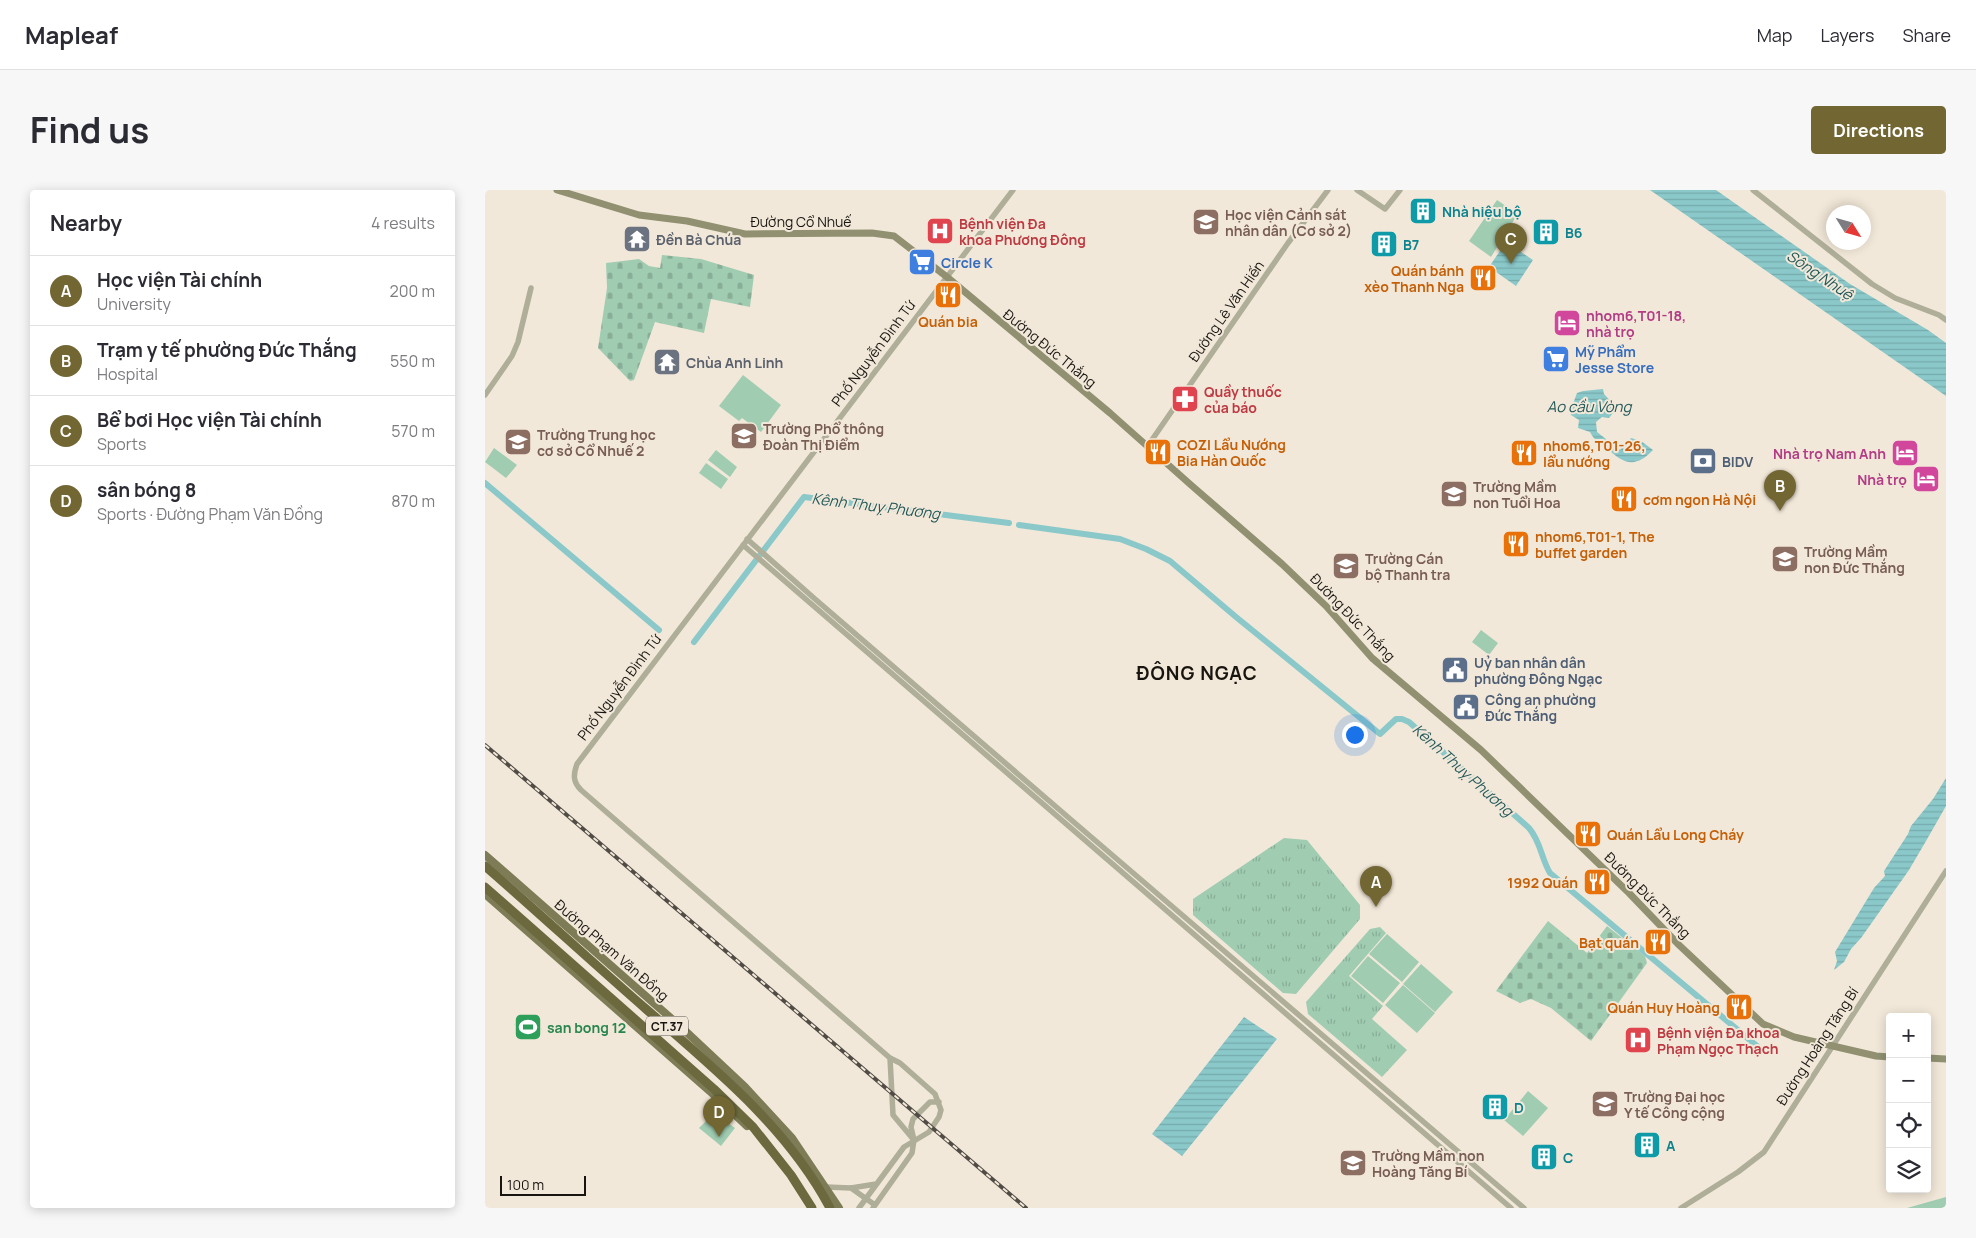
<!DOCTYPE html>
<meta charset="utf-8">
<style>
:root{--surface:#fff;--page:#f7f7f7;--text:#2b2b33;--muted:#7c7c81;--line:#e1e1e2;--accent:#726633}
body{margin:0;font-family:Manrope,sans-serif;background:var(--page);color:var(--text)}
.controls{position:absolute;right:15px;bottom:15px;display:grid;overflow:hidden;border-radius:5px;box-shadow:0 2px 12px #0003}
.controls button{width:45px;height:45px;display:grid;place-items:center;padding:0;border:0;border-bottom:1px solid var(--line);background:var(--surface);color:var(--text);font:25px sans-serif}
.compass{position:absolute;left:1341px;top:15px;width:45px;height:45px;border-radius:50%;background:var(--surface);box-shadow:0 2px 12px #0003;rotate:127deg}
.scale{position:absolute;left:15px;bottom:12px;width:86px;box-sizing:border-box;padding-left:5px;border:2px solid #181510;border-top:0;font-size:14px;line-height:18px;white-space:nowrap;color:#181510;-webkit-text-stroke:4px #f2e8d9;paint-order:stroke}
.you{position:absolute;left:869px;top:544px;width:18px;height:18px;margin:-12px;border:4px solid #fff;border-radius:50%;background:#1a73e8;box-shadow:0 0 0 8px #1a73e833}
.badge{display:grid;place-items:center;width:32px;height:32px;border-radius:50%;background:var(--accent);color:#fff;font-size:16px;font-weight:700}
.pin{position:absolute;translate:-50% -41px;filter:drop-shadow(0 1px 2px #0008)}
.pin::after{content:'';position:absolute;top:26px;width:18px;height:15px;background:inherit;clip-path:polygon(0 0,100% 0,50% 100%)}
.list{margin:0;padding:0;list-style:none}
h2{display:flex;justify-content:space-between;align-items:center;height:65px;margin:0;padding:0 20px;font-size:21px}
h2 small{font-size:16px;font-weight:400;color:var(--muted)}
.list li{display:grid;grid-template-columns:32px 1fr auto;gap:15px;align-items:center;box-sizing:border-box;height:70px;padding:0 20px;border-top:1px solid var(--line)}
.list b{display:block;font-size:19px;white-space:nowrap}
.list p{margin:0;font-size:16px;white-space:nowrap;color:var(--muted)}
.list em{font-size:16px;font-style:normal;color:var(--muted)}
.icon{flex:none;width:28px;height:28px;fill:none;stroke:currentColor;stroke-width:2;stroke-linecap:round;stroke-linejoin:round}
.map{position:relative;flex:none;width:1461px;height:1018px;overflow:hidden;border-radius:5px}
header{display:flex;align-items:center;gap:30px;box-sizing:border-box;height:70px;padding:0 25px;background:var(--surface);border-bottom:1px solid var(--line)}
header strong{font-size:24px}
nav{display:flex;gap:28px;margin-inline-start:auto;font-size:18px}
.intro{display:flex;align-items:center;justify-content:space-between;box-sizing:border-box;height:120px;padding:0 30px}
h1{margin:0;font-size:35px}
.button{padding:12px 22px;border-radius:5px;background:var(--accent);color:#fff;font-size:18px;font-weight:700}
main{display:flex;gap:30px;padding:0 30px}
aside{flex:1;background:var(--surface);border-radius:5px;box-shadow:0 2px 12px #0003}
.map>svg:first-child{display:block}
.grass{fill:url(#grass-tufts)}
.cemetery{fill:url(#cemetery-stones)}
.pitch{fill:#a0ccb2}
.water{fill:url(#water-rules)}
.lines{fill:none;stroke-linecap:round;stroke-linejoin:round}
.canal{stroke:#8ac8c9;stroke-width:6}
.tertiary{stroke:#aeae99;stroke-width:5.5}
.secondary{stroke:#919172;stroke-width:7}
.primary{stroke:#7d7c56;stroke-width:8}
.motorway{stroke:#6b693d;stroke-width:9}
.rail-casing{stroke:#514c45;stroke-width:4}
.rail{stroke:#f2e8d9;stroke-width:2;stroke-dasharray:5.5;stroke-linecap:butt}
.labels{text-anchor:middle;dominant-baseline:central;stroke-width:4;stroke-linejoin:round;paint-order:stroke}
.shield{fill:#f2e8d9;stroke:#59544c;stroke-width:1}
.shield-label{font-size:12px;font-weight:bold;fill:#181510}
.culture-label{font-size:14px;font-weight:bold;fill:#0d838f;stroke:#f2e8d9;text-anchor:start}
.education-label{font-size:14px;font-weight:bold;fill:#785e54;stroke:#f2e8d9;text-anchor:start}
.street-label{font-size:14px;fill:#181510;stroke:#f2e8d9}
.health-label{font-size:14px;font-weight:bold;fill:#be3a42;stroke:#f2e8d9;text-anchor:start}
.worship-label{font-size:14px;font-weight:bold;fill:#5b616d;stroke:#f2e8d9;text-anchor:start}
.shop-label{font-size:14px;font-weight:bold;fill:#366cbe;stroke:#f2e8d9;text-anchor:start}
.food-label{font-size:14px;font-weight:bold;fill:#c56008;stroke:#f2e8d9;text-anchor:start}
.hotel-label{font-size:14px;font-weight:bold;fill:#b23c85;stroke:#f2e8d9;text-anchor:end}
.service-label{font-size:14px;font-weight:bold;fill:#4e5e75;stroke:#f2e8d9;text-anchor:start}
.leisure-label{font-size:14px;font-weight:bold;fill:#27864d;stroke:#f2e8d9;text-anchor:start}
.water-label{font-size:15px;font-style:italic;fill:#24595a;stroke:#f2e8d9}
.district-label{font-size:19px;font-weight:bold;letter-spacing:1px;fill:#181510;stroke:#f2e8d9}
</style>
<header>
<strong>Mapleaf</strong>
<nav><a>Map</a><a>Layers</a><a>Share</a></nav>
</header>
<div class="intro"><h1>Find us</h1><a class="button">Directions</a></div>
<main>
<aside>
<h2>Nearby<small>4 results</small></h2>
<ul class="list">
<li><span class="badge">A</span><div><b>Học viện Tài chính</b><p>University</p></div><em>200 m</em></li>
<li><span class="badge">B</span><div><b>Trạm y tế phường Đức Thắng</b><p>Hospital</p></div><em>550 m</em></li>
<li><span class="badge">C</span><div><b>Bể bơi Học viện Tài chính</b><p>Sports</p></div><em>570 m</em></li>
<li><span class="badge">D</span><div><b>sân bóng 8</b><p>Sports · Đường Phạm Văn Đồng</p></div><em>870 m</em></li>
</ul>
</aside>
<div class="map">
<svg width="1461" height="1018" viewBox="0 0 1461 1018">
<defs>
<pattern id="grass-tufts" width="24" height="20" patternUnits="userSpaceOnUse" patternTransform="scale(1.25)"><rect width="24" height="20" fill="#a0ccb2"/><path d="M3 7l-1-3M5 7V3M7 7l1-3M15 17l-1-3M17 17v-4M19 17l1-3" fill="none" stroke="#89ae98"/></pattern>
<pattern id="cemetery-stones" width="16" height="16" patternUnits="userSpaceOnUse" patternTransform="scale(1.25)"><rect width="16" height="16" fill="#a0ccb2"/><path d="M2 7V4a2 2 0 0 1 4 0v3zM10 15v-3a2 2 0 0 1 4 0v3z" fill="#89ae98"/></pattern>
<pattern id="water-rules" width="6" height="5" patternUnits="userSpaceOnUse" patternTransform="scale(1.25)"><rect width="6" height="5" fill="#8ac8c9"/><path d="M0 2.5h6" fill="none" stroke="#76abac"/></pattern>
</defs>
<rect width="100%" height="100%" fill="#f2e8d9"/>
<path class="grass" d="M799 648 822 650 875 715V729L811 804 798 803 708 725V709Z
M895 737 901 743 864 786 898 816 887 829 922 860 897 887 823 824 821 812 885 739Z"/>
<path class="cemetery" d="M177 65 216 69 269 85 265 117 226 109 219 143 170 132 149 190 145 191 113 158 122 98 121 73 154 69 164 76 175 78Z
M1063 731 1102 763 1122 736 1160 766 1162 773 1106 851 1066 818 1046 809 1035 813 1011 801Z"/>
<path class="pitch" d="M1012 10 1031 23 1029 30 1006 67 984 51Z
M258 185 296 215 276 242 257 228 254 231 234 216Z
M9 258 32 275 21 288 0 272Z
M231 260 252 277 245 287 223 270Z
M221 273 243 289 236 299 214 283Z
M996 440 1013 453 1004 465 987 452Z
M902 744 934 772 917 792 884 764Z
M883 766 915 793 898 813 866 786Z
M936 774 968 802 950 822 918 794Z
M918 795 950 823 932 843 900 815Z
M37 824 57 839 48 850 29 835Z
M1043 901 1063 918 1038 946 1019 930Z
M229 923 250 938 236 956 214 938Z
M1461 1007V1018H1422Z"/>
<path class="water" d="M1165 0H1231L1365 94 1443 140 1461 153V206Z
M1021 52 1048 70 1031 96 1004 77Z
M1118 199 1119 204 1132 218 1124 228 1117 227 1111 232 1112 242 1135 260 1146 248 1156 251 1168 260C1153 276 1141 276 1125 261 1117 254 1110 252 1105 242L1093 238 1094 230 1086 225 1085 222 1092 203 1098 201Z
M1461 588V616L1441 651 1424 680 1376 748 1366 759 1359 772 1349 780 1352 771 1350 762 1389 698 1400 686 1399 681 1423 644 1426 636 1448 609Z
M759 827 792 849 697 966 667 944Z"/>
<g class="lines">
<path class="canal" d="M0 293 174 440
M534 335 635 349 661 359 685 371 751 427 895 544 911 529H917L924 532 1044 638C1056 652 1056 668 1065 683L1278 861
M209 452 319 307 524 333"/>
<path class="tertiary" d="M872 0 900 19 915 0
M1268 0 1387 94 1410 108 1454 125 1461 130
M0 205 27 166 33 152 46 98
M662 257 803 53 843 0
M262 349 330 409 591 634 1039 1018
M258 355 1026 1018
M405 868 408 925 428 949
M341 997 366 998 391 994
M366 998 390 1015
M374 1018 419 957 444 942 454 927 456 920 450 904 415 873 405 868 96 600C88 592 88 585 92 574L528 0
M388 1018 427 963 429 950 426 937 428 929 445 912H454
M1196 1018 1253 982 1279 962 1461 681"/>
<path class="secondary" d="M72 0 154 25 202 31 260 44 387 43 409 46 462 87 625 223 706 295 797 374 841 416 887 468 996 560 1144 703 1194 755 1278 834 1309 847 1391 866 1405 867
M1442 868 1461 869"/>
<path class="primary" d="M0 665 196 837 260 897 307 948 354 1018
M0 704 228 904 262 936"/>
<path class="motorway" d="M0 676C54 723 107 772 161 819 229 878 302 937 345 1018
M0 697 229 899 268 937 306 985 327 1018"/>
<g class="rail-casing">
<path id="rail" d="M0 555 541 1018"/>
</g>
<use href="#rail" class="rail"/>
</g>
<defs>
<g id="building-square" transform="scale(1.4375)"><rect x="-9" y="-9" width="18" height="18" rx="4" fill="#0f9aa8" stroke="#f2e8d9"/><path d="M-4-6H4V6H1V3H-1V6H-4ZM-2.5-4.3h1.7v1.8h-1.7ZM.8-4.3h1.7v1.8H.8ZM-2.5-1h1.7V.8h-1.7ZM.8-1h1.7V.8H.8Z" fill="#fff"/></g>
<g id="university-square" transform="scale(1.4375)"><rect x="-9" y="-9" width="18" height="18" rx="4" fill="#8d6e63" stroke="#f2e8d9"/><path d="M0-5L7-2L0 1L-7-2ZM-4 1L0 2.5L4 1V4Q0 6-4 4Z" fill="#fff"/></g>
<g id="hospital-square" transform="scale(1.4375)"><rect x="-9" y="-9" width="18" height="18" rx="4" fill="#e0444e" stroke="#f2e8d9"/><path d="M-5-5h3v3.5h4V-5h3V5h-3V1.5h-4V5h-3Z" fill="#fff"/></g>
<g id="temple-square" transform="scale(1.4375)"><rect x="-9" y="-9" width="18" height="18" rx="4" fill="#6b7280" stroke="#f2e8d9"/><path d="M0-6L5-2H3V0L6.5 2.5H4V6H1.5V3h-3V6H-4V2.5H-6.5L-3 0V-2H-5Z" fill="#fff"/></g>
<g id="supermarket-square" transform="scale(1.4375)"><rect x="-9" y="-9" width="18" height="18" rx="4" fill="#3f7fe0" stroke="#f2e8d9"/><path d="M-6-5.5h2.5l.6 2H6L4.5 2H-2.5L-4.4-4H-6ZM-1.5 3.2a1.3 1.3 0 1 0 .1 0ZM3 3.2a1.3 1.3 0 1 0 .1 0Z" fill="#fff"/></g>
<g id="restaurant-square" transform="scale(1.4375)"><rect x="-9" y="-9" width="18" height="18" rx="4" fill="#e8710a" stroke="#f2e8d9"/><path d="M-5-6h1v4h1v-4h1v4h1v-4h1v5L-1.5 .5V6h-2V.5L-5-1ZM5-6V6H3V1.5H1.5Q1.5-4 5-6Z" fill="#fff"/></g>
<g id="hotel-square" transform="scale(1.4375)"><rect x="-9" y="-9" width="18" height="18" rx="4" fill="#d1479c" stroke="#f2e8d9"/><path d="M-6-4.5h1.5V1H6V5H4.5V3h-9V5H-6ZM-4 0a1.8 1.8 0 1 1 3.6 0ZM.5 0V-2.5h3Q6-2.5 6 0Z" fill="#fff"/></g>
<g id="pharmacy-square" transform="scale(1.4375)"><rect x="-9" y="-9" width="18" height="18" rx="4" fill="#e0444e" stroke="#f2e8d9"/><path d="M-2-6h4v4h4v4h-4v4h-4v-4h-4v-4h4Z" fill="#fff"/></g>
<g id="school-square" transform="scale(1.4375)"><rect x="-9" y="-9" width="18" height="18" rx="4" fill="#8d6e63" stroke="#f2e8d9"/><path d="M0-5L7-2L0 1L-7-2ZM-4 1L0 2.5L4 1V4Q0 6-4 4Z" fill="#fff"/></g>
<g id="bank-square" transform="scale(1.4375)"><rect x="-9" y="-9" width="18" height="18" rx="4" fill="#5c6f8a" stroke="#f2e8d9"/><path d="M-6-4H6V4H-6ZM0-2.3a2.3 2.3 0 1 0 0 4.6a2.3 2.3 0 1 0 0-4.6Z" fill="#fff"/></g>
<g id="civic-square" transform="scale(1.4375)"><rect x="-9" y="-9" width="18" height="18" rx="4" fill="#5c6f8a" stroke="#f2e8d9"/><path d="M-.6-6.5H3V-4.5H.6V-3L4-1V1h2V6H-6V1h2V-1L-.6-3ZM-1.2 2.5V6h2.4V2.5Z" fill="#fff"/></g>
<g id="stadium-square" transform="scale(1.4375)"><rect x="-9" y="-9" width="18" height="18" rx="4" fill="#2e9e5b" stroke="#f2e8d9"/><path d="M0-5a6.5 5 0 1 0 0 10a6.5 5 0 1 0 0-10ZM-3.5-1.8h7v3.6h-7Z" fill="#fff"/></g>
</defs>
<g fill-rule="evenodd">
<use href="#building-square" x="938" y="21"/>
<use href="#university-square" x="721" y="32"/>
<use href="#hospital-square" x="455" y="41"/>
<use href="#building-square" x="1061" y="42"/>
<use href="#temple-square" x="152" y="49"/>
<use href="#building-square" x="899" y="54"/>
<use href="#supermarket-square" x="437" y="72"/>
<use href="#restaurant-square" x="998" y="88"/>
<use href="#restaurant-square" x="463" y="105"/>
<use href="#hotel-square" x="1082" y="133"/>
<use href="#supermarket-square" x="1071" y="169"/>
<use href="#temple-square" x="182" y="172"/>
<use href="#pharmacy-square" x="700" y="209"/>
<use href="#school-square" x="259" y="246"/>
<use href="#school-square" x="33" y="252"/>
<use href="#restaurant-square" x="673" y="262"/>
<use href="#restaurant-square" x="1039" y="263"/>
<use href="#hotel-square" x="1420" y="263"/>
<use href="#bank-square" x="1218" y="271"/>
<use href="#hotel-square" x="1441" y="289"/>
<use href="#school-square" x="969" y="304"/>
<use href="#restaurant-square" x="1139" y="309"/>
<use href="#restaurant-square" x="1031" y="354"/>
<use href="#school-square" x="1300" y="369"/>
<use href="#university-square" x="861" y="376"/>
<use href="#civic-square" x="970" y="480"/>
<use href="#civic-square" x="981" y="517"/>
<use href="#restaurant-square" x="1103" y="644"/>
<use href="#restaurant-square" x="1112" y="692"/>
<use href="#restaurant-square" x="1173" y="752"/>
<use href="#restaurant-square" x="1254" y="817"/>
<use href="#stadium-square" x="43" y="837"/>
<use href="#hospital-square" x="1153" y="850"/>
<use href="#university-square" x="1120" y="914"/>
<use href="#building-square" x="1010" y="917"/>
<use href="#building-square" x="1162" y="955"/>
<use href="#building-square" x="1059" y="967"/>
<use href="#school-square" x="868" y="973"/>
</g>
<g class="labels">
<rect class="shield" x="161" y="826.5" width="42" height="19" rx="4"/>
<g class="shield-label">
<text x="182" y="836">CT.37</text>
</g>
<g class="culture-label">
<text x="957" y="21">Nhà hiệu bộ</text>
<text x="1080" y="42">B6</text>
<text x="918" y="54">B7</text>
<text x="1029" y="917">D</text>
<text x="1181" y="955">A</text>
<text x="1078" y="967">C</text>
</g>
<g class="education-label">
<text x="740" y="24">Học viện Cảnh sát<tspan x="740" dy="16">nhân dân (Cơ sở 2)</tspan></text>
<text x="278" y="238">Trường Phổ thông<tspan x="278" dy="16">Đoàn Thị Điểm</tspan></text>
<text x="52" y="244">Trường Trung học<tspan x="52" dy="16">cơ sở Cổ Nhuế 2</tspan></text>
<text x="988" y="296">Trường Mầm<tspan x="988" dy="16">non Tuổi Hoa</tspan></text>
<text x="1319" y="361">Trường Mầm<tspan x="1319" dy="16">non Đức Thắng</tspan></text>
<text x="880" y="368">Trường Cán<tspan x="880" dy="16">bộ Thanh tra</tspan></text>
<text x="1139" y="906">Trường Đại học<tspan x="1139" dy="16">Y tế Công cộng</tspan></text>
<text x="887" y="965">Trường Mầm non<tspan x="887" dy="16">Hoàng Tăng Bí</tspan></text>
</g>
<g class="street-label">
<text x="316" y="31">Đường Cổ Nhuế</text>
<text transform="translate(741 121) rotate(-55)">Đường Lê Văn Hiến</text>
<text transform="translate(565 158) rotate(39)">Đường Đức Thắng</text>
<text transform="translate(388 163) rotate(-53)">Phố Nguyễn Đình Tứ</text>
<text transform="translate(868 427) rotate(46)">Đường Đức Thắng</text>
<text transform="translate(134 497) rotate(-53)">Phố Nguyễn Đình Tứ</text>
<text transform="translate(1163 705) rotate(45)">Đường Đức Thắng</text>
<text transform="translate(127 760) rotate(41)">Đường Phạm Văn Đồng</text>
<text transform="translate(1332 856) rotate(-57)">Đường Hoàng Tăng Bí</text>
</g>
<g class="health-label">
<text x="474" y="33">Bệnh viện Đa<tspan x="474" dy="16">khoa Phương Đông</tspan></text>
<text x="719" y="201">Quầy thuốc<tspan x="719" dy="16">của báo</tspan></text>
<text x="1172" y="842">Bệnh viện Đa khoa<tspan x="1172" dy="16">Phạm Ngọc Thạch</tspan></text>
</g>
<g class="worship-label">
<text x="171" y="49">Đền Bà Chúa</text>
<text x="201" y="172">Chùa Anh Linh</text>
</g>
<g class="shop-label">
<text x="456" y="72">Circle K</text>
<text x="1090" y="161">Mỹ Phẩm<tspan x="1090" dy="16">Jesse Store</tspan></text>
</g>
<g class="food-label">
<text x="979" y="80" text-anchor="end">Quán bánh<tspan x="979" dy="16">xèo Thanh Nga</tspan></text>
<text x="463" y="131" text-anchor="middle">Quán bia</text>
<text x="692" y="254">COZI Lẩu Nướng<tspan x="692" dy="16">Bia Hàn Quốc</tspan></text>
<text x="1058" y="255">nhom6,T01-26,<tspan x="1058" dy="16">lẩu nướng</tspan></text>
<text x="1158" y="309">cơm ngon Hà Nội</text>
<text x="1050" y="346">nhom6,T01-1, The<tspan x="1050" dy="16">buffet garden</tspan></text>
<text x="1122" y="644">Quán Lẩu Long Cháy</text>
<text x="1093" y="692" text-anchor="end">1992 Quán</text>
<text x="1154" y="752" text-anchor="end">Bạt quán</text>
<text x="1235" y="817" text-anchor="end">Quán Huy Hoàng</text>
</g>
<g class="hotel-label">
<text x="1101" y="125" text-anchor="start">nhom6,T01-18,<tspan x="1101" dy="16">nhà trọ</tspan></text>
<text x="1401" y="263">Nhà trọ Nam Anh</text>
<text x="1422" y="289">Nhà trọ</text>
</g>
<g class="service-label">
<text x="1237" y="271">BIDV</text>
<text x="989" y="472">Uỷ ban nhân dân<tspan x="989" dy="16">phường Đông Ngạc</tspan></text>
<text x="1000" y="509">Công an phường<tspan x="1000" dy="16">Đức Thắng</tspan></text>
</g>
<g class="leisure-label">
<text x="62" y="837">san bong 12</text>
</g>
<g class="water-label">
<text transform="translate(1335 85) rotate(34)">Sông Nhuệ</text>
<text x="1104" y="216">Ao cầu Vòng</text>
<text transform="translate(391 316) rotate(7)">Kênh Thuỵ Phương</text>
<text transform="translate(978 580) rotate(42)">Kênh Thuỵ Phương</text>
</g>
<g class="district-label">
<text x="712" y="483">ĐÔNG NGẠC</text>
</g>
</g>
</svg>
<div class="controls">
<button>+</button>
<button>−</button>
<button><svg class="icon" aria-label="locate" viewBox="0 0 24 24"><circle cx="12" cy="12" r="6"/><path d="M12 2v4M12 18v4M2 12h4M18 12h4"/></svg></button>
<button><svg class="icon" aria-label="layers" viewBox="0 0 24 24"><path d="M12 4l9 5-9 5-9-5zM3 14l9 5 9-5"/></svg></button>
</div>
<svg class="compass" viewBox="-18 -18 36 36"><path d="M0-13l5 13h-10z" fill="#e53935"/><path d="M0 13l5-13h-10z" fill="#7c7c81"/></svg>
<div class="scale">100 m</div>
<div class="you"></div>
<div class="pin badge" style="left:891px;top:717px">A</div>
<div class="pin badge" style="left:1295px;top:321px">B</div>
<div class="pin badge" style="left:1026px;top:74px">C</div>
<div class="pin badge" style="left:234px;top:947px">D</div>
</div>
</main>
